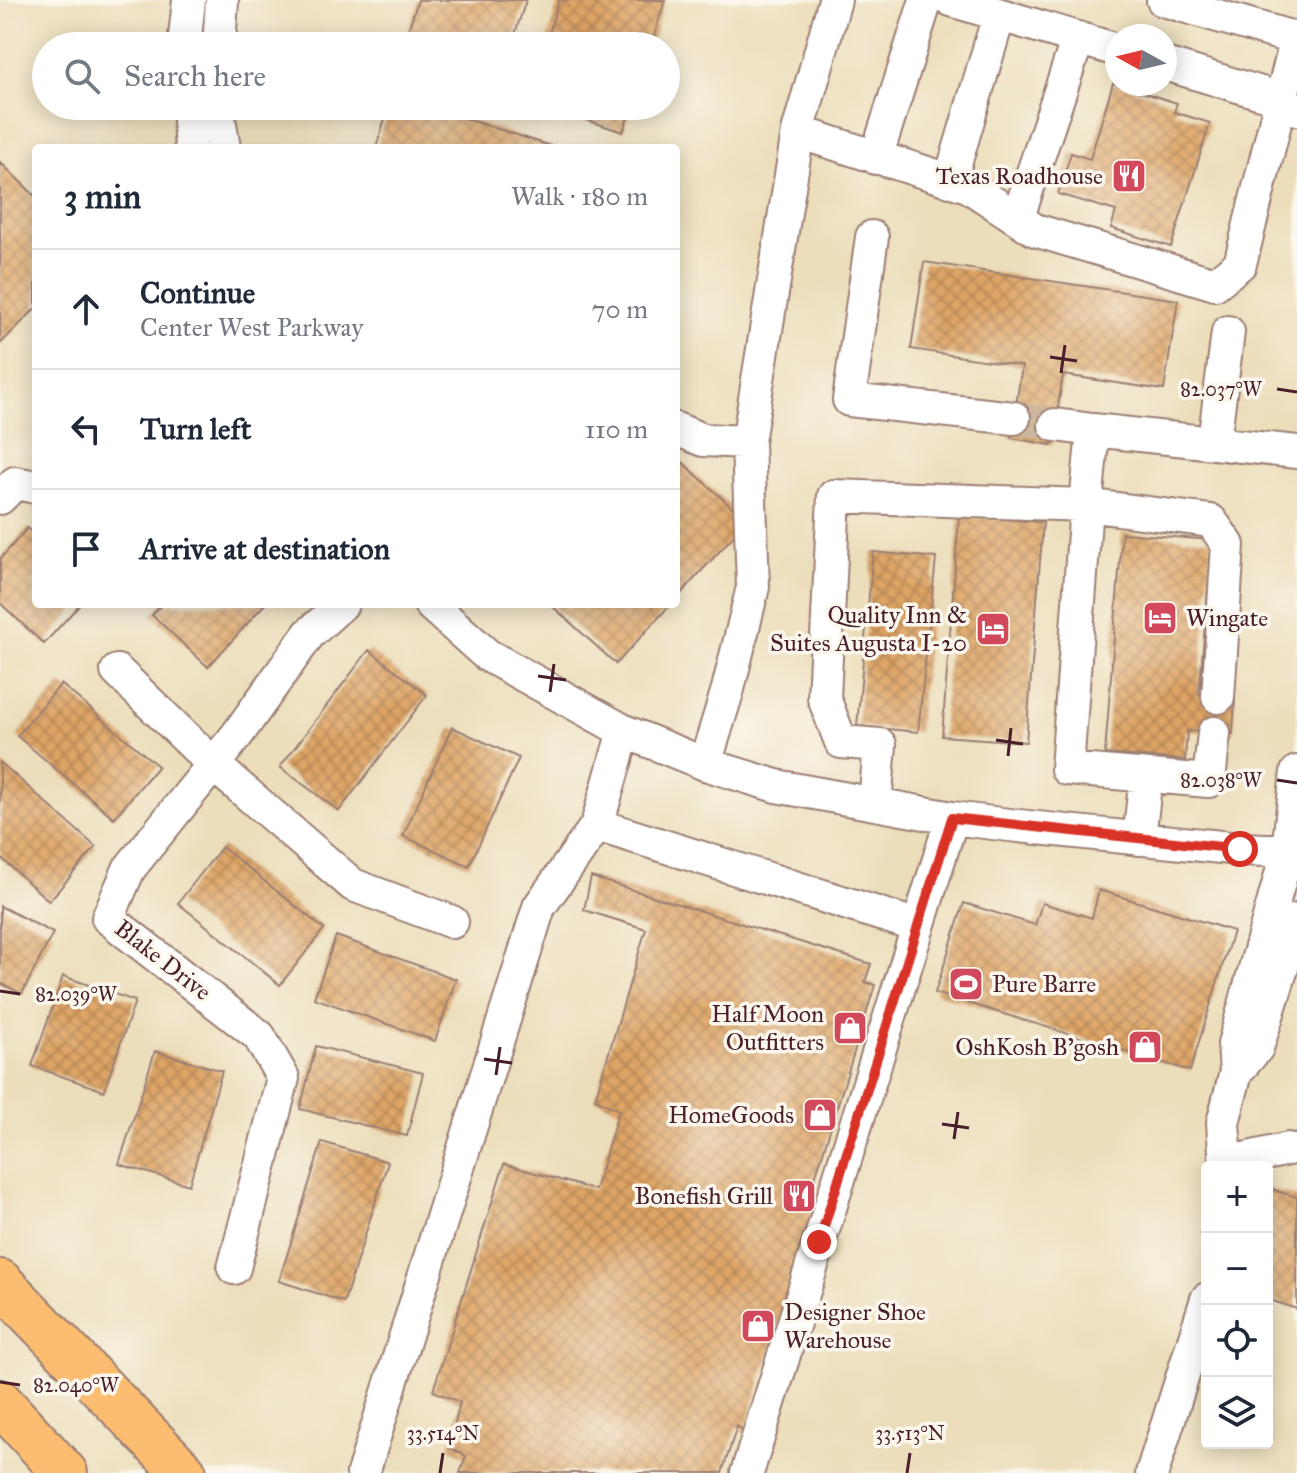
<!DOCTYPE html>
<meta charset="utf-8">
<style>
:root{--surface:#fff;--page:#f2f2f3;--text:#1f2937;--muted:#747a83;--line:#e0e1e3}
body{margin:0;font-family:"IM FELL Great Primer",serif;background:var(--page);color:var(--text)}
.controls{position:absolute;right:24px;bottom:24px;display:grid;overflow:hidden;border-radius:8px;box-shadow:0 4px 20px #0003}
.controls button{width:72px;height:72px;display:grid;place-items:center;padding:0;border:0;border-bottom:2px solid var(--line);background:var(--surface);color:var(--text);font:40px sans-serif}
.compass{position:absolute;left:1105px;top:24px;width:72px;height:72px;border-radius:50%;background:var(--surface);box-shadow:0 4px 20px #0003;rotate:278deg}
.stop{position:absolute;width:24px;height:24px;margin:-18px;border:6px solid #d93025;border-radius:50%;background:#fff}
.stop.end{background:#d93025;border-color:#fff;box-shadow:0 2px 8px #0008}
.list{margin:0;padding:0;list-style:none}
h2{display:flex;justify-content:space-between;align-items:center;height:104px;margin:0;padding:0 32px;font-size:34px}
h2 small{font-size:26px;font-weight:400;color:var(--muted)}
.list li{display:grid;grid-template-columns:52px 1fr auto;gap:24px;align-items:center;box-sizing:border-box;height:120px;padding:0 32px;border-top:2px solid var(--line)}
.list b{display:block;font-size:30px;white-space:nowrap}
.list p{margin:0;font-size:26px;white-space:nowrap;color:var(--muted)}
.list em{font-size:26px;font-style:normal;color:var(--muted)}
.icon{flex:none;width:44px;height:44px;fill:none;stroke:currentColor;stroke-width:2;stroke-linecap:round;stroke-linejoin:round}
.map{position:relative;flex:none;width:1297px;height:1473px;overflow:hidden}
.search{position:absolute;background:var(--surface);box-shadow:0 4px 20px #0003;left:32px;top:32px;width:648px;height:88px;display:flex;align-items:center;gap:20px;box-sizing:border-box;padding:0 28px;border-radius:44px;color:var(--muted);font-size:30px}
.panel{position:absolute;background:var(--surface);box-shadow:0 4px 20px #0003;left:32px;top:144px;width:648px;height:464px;border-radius:8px}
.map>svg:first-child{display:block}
.building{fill:url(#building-cross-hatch)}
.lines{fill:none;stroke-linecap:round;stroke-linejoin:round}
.minor-tunnel{stroke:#ccb89e;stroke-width:32;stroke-dasharray:32 16;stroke-linecap:butt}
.minor-casing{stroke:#9b7e73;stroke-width:36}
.highway-casing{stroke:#9b7e73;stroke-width:48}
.minor{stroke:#fff;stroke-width:32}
.highway{stroke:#fcbd6f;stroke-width:44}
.route{stroke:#d93025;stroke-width:10}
.ticks{fill:none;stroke:#4a1f2b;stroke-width:3}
.labels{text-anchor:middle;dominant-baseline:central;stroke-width:7;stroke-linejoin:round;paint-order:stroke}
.poi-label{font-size:24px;fill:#4a1f2b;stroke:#fbf7ec;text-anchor:end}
.street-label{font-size:24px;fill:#4a1f2b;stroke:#fbf7ec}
.ticks-label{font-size:20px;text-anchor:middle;fill:#4a1f2b;stroke:#fbf7ec;stroke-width:7;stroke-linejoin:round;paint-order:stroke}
</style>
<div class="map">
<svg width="1297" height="1473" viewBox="0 0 1297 1473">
<defs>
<pattern id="building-cross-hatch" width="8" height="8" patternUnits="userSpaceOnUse" patternTransform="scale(2)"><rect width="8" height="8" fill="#dea566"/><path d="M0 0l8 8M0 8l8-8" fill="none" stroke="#b68654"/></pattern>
</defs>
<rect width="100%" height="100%" fill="#fbf7ec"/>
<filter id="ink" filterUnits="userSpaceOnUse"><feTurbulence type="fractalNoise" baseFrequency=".0125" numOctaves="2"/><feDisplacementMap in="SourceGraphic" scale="16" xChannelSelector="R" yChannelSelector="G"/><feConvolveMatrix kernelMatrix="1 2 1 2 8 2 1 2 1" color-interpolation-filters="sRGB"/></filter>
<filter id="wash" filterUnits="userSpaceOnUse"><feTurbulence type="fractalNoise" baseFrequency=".006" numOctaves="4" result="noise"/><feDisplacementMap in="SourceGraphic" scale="32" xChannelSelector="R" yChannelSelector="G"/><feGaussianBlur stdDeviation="1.8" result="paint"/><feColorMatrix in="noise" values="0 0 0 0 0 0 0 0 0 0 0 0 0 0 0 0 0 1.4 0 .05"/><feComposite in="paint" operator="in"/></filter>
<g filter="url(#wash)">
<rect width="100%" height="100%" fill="#ecdebb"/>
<g id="blocks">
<path class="building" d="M418 0H526L511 46H403Z
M559 0H665L651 46H545Z
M1113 83 1177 103 1174 112 1210 123 1171 247 1111 228 1116 211 1058 194 1071 153 1090 159Z
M389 106H427L557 148H376Z
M543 106H632L623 132Z
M0 162 36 197V308L0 344Z
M924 262 1178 300 1164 390 1063 375 1052 445 1011 438 1022 366 911 349Z
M679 459 747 521 676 599V462Z
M959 516 1043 522 1026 742 942 736Z
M27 528 36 536V604H80L44 644 0 603V559Z
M1122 533 1212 540 1199 695 1235 699 1233 734 1187 731 1185 760 1105 754Z
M873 552 936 558 918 732 857 726Z
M162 604H265L208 667 152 615Z
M550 604H671L616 664Z
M369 650 427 695 339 811 280 767Z
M61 684 158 766 114 818 17 736Z
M452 727 519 758 469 866 403 836Z
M0 762 96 847 49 901 0 857Z
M222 847 324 929 280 985 178 903Z
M591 877 871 964 865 982 875 985 805 1210 813 1212 745 1432 737 1426 722 1473H460L466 1456 449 1448 460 1402 433 1391 504 1164 595 1190 619 1110 595 1099 646 929 584 910Z
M1099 890 1233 931 1190 1071 935 993 964 903 1035 925 1042 903 1092 918Z
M0 906 53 933 22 994 0 983Z
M336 936 456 979 435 1041 314 998Z
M63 976 135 1001 104 1091 32 1066Z
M316 1046 423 1073 407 1136 300 1109Z
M155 1051 222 1071 189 1185 119 1164Z
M322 1142 388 1162 344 1302 279 1281Z
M1267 1188 1297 1197V1309L1267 1299Z"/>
</g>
</g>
<g filter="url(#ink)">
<use href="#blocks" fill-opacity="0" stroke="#9b7e73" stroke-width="2"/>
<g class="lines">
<path class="minor-tunnel" d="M1014 418 1055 425"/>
<g class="minor-casing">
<path id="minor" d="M951 0 1117 50
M1163 0 1297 39
M184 46 189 0
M219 46 222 0
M188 106 191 148
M217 106 224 148
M1296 109 1281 99 1297 39
M798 132 968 186 1035 230 1215 284 1240 264 1281 99 1165 64
M876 158 926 0
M950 181 999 15
M1018 217 1078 38
M872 237 849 400 1014 418
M676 429 703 440 748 442 753 587 728 689 705 764
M1093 430 1297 452
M748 442 798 132 835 0
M1214 442 1228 332
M0 498 15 483 36 487
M430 604 487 655 624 731 705 764 776 786 952 818 1009 825 1240 849 1297 851
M117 671 214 765 353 885 452 922
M1214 733 1209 781 1067 769 1086 505 1211 521 1228 545 1218 697
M875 804 880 745 841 742 824 698 834 496 1086 505 1093 430 1055 425
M597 825 918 926
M1139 839 1146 776
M1236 1072 1257 1048 1297 920
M1226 1163 1288 1149
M1226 1167 1223 1123 1236 1072 1234 1044 1288 850 1297 772
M234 1268 283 1078 259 1036 108 918 129 869 237 735 309 634 342 604
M363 1473 539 907 597 825 624 731
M747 1473 952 818
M1152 1473 1207 1299"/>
</g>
<g class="highway-casing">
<path id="highway" d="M0 1282 184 1473
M0 1402 65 1473"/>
</g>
<use href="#minor" class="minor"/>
<use href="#highway" class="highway"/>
</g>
</g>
<g class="lines" filter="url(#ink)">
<path class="route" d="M819 1242 952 818 1240 849"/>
</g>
<path class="ticks" d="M1050 357 1077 361M1061 373 1065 345M1277 389 1297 392M538 676 566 680M550 692 554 664M996 740 1023 744M1008 756 1011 728M1277 780 1297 783M0 991 20 994M484 1059 512 1063M496 1075 500 1047M942 1124 969 1128M954 1139 958 1112M0 1382 20 1385M440 1473 443 1453M907 1473 910 1453"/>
<defs>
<g id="restaurant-square" transform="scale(1.8)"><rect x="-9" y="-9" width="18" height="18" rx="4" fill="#d1495b" stroke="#fbf7ec"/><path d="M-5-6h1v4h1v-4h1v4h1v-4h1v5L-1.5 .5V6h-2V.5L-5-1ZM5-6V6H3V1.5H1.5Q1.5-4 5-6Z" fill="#fff"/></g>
<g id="hotel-square" transform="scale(1.8)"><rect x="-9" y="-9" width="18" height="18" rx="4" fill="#d1495b" stroke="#fbf7ec"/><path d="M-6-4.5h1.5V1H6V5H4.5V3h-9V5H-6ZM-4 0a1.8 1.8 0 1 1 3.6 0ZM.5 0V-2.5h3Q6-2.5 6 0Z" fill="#fff"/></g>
<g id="stadium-square" transform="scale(1.8)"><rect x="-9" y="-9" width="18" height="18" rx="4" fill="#d1495b" stroke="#fbf7ec"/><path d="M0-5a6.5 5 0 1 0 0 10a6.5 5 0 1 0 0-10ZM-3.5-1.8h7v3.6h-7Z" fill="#fff"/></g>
<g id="shop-square" transform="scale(1.8)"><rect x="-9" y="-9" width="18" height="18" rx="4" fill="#d1495b" stroke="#fbf7ec"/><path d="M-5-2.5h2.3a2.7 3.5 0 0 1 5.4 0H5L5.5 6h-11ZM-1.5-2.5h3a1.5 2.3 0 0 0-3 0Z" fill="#fff"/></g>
</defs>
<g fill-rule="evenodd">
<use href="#restaurant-square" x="1129" y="176"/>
<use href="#hotel-square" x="1160" y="618"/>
<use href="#hotel-square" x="993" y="629"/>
<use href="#stadium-square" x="966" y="984"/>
<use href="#shop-square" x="850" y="1028"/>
<use href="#shop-square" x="1145" y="1047"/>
<use href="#shop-square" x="820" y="1115"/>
<use href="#restaurant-square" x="799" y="1196"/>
<use href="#shop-square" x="758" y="1326"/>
</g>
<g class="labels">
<g class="poi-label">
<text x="1103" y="176">Texas Roadhouse</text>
<text x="967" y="615">Quality Inn &amp;<tspan x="967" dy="28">Suites Augusta I-20</tspan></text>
<text x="1186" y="618" text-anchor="start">Wingate</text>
<text x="992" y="984" text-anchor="start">Pure Barre</text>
<text x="824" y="1014">Half Moon<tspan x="824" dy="28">Outfitters</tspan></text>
<text x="1119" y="1047">OshKosh B'gosh</text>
<text x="794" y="1115">HomeGoods</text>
<text x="773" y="1196">Bonefish Grill</text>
<text x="784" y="1312" text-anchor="start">Designer Shoe<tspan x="784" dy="28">Warehouse</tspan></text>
</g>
<g class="street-label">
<text transform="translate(163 960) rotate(38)">Blake Drive</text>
</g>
</g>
<g class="ticks-label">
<text x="1221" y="396">82.037°W</text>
<text x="1221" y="787">82.038°W</text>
<text x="76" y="1001">82.039°W</text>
<text x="76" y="1392">82.040°W</text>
<text x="443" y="1440">33.514°N</text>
<text x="910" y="1440">33.513°N</text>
</g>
</svg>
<div class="controls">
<button>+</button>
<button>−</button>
<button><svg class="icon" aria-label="locate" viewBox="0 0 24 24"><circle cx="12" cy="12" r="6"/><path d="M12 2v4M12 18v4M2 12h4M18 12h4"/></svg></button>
<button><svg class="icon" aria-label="layers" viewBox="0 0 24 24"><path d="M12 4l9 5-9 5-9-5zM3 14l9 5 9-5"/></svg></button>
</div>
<svg class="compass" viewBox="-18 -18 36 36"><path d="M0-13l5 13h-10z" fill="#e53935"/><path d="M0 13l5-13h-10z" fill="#747a83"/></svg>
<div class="stop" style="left:1240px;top:849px"></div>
<div class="stop end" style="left:819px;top:1242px"></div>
<div class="search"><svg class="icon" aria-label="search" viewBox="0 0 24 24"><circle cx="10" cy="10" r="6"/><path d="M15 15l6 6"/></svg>Search here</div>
<section class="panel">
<h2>3 min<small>Walk · 180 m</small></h2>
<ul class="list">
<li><svg class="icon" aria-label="ahead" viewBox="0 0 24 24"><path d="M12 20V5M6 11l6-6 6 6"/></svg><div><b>Continue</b><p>Center West Parkway</p></div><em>70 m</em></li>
<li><svg class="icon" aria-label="left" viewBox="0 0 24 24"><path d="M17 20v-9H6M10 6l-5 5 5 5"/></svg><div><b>Turn left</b></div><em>110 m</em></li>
<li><svg class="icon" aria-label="arrive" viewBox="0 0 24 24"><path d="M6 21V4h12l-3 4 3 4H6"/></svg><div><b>Arrive at destination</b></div></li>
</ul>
</section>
</div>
